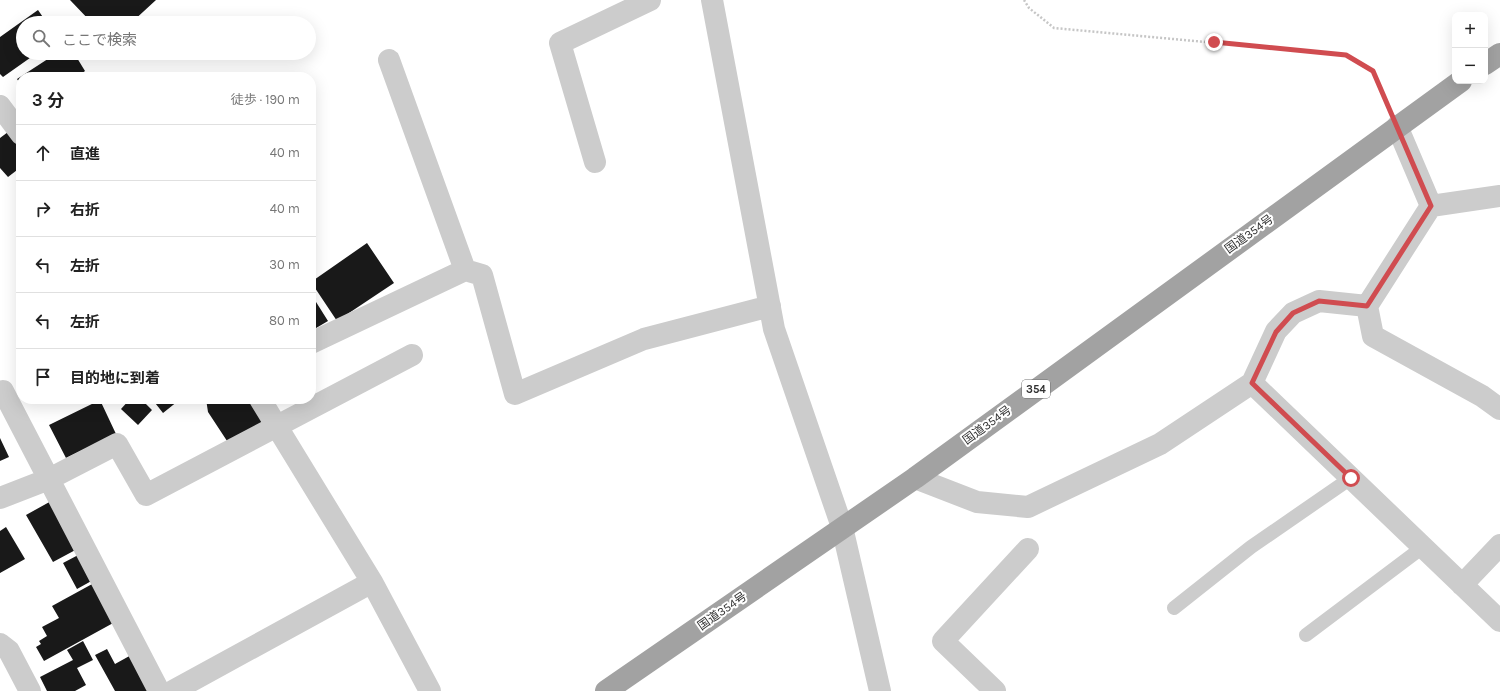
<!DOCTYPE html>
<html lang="ja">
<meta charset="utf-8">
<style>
:root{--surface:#fff;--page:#f6f6f6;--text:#222;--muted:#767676;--line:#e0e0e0}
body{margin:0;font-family:Karla,"Noto Sans JP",sans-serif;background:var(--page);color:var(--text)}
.controls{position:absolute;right:12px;top:12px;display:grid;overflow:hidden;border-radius:8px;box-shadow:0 4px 16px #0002}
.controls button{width:36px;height:36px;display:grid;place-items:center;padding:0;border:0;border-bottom:1px solid var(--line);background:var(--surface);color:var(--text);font:20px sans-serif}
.stop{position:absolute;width:12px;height:12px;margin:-9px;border:3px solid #d04c50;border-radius:50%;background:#fff}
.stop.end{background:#d04c50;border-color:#fff;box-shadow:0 1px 4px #0008}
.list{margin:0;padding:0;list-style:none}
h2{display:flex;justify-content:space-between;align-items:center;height:52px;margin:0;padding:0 16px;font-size:17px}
h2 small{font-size:13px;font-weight:400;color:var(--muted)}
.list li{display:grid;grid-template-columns:26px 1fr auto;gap:12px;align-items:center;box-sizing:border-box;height:56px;padding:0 16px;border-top:1px solid var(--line)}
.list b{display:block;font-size:15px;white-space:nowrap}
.list em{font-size:13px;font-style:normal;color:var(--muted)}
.icon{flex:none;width:22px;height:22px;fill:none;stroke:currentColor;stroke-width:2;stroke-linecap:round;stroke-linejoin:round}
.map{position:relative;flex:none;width:1500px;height:691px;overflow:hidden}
.search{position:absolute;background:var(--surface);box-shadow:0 4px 16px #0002;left:16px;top:16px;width:300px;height:44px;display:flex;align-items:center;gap:10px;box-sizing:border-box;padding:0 14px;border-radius:22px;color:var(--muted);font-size:15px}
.panel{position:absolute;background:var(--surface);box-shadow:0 4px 16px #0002;left:16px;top:72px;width:300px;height:332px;border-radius:16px}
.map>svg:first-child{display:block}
.building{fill:#191919}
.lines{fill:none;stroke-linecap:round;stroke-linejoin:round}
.path{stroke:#c6c6c6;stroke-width:2.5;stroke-dasharray:2 2;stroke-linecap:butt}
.service{stroke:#ccc;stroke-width:14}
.minor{stroke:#ccc;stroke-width:22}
.trunk{stroke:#a2a2a2;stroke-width:22}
.route{stroke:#d04c50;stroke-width:5}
.labels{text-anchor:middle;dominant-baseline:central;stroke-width:4;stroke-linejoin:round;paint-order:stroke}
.shield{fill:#fff;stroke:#707070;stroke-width:1}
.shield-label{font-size:11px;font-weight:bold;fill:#323232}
.street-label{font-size:12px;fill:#323232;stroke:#fff}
</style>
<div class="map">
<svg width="1500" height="691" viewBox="0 0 1500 691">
<rect width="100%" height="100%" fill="#fff"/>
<path class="building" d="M70 0H156L131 23H92Z
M38 10 47 23H23V53H37L3 77 0 74V37Z
M57 53H74L85 71 77 77H21V85L17 79Z
M12 129 21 140V167L8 177 0 168V138Z
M367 243 394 283 337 321 311 282Z
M311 294 328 321 311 331Z
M21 369V380L16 373Z
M130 399H141L152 410 138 425 121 409Z
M152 399H177L178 401 163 413Z
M206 399H256L270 420 231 447 208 412Z
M100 400 116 434 66 458 49 425Z
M0 438 9 457 0 461Z
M53 500 81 547 53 562 26 515Z
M6 527 25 559 0 573V531Z
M82 553 95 579 77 589 63 563Z
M94 583 115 622 44 661 36 647 41 644 39 641 47 636 42 627 59 618 52 606Z
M83 641 93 660 77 668 86 685 75 691H47L40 677 73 660 67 650Z
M107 649 115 664 133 654 149 691H115L95 655Z"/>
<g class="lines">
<path class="path" d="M1024 0 1029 8 1054 28 1346 55 1373 71 1387 104"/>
<path class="service" d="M1174 608 1251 547 1351 478
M1306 635 1423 547"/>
<path class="minor" d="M712 0 774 329 842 527 880 691
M0 106 21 134
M1397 126 1431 206 1367 306 1373 336 1482 396 1500 409
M595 162 560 43 650 0
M1431 206 1500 196
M465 270 482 275 515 394 644 339 770 306
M311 343 465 270 389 60
M1252 383 1500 621
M3 391 159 691
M260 399 372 582 430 691
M915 478 977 502 1028 507 1160 444 1252 383 1276 331 1293 313 1319 301 1367 306
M0 498 49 479 117 444 146 495 412 355
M1462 585 1500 545
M0 644 9 651 30 691
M173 691 372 582
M995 691 943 641 1028 549"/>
<path class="trunk" d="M1485 64 1500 54
M606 691 915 478 1461 81"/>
</g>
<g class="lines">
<path class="route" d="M1214 42 1346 55 1373 71 1431 206 1367 306 1319 301 1293 313 1276 332 1252 383 1351 478"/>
</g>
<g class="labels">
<rect class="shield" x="1022" y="380" width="28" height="18" rx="3"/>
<g class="shield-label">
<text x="1036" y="389">354</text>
</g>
<g class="street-label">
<text transform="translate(1249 234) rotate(-36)">国道354号</text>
<text transform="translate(987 425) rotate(-36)">国道354号</text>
<text transform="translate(722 611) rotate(-35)">国道354号</text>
</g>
</g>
</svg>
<div class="controls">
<button>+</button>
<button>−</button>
</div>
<div class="stop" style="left:1351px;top:478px"></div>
<div class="stop end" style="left:1214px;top:42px"></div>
<div class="search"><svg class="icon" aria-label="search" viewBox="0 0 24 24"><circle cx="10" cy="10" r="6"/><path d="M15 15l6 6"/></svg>ここで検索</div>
<section class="panel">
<h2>3 分<small>徒歩 · 190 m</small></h2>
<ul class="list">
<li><svg class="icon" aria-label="ahead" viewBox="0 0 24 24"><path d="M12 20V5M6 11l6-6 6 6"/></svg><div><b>直進</b></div><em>40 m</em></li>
<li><svg class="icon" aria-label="right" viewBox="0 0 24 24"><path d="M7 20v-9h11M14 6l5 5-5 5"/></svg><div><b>右折</b></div><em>40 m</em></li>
<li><svg class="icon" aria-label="left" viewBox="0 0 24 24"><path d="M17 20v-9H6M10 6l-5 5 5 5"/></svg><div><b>左折</b></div><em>30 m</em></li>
<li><svg class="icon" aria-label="left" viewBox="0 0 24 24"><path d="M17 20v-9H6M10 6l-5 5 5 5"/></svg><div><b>左折</b></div><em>80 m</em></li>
<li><svg class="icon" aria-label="arrive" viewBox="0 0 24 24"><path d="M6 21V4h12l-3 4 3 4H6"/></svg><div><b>目的地に到着</b></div></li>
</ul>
</section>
</div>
